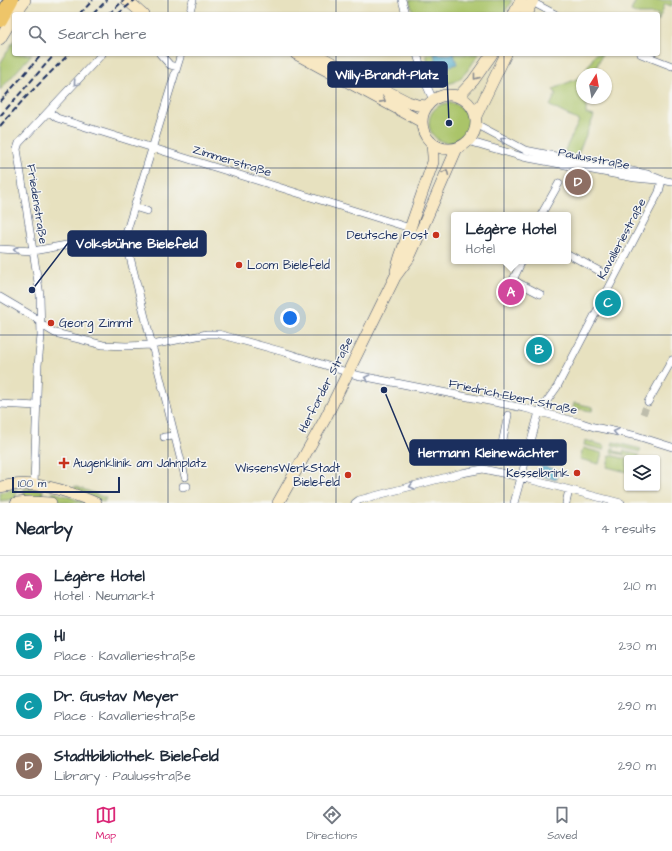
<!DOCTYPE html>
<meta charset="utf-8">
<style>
:root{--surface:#fff;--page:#f2f2f3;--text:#1f2937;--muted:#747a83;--line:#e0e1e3;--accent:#db2777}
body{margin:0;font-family:"Architects Daughter",sans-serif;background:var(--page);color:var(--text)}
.controls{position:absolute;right:12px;bottom:12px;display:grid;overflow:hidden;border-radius:4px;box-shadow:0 1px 3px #0004}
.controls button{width:36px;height:36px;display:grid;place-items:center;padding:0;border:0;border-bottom:1px solid var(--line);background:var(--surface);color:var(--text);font:20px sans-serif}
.compass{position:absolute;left:576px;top:68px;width:36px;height:36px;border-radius:50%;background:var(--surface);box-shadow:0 1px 3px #0004;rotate:11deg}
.scale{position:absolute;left:12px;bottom:10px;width:108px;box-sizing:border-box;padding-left:4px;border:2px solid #1b2f5e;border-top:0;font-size:11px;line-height:14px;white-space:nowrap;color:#1b2f5e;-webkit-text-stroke:3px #f6f6f2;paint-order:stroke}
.you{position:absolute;left:290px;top:318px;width:14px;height:14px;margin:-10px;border:3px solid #fff;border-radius:50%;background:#1a73e8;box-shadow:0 0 0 6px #1a73e833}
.badge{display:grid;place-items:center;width:26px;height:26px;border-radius:50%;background:var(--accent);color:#fff;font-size:13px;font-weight:700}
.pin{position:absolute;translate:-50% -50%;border:2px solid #fff;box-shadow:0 1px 4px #0006}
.popup{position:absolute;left:451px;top:212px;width:120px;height:52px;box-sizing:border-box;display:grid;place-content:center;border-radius:4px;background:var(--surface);filter:drop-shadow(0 1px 3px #0005);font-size:13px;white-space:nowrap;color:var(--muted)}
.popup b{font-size:15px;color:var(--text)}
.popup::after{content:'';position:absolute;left:50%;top:100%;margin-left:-8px;border:8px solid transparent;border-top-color:var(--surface)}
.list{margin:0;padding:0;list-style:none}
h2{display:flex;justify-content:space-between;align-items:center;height:52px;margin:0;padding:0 16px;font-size:17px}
h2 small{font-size:13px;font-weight:400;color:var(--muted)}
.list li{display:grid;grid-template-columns:26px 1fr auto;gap:12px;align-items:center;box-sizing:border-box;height:60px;padding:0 16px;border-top:1px solid var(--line)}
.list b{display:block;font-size:15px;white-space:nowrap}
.list p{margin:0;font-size:13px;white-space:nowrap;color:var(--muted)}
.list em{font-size:13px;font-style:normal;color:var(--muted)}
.icon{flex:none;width:22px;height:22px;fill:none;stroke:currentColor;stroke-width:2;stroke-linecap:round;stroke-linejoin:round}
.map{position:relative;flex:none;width:672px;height:503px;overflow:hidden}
.search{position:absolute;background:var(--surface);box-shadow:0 1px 3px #0004;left:12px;right:12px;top:12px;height:44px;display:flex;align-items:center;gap:10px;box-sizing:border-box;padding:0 14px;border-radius:4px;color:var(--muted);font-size:15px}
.sheet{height:292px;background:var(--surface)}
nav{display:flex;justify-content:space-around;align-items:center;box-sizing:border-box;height:56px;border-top:1px solid var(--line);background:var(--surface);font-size:11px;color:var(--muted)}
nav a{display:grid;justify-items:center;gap:2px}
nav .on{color:var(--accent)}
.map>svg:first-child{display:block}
.green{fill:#aac469;stroke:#627a64}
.water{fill:#49a7c8;stroke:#326b93}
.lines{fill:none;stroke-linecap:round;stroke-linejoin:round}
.street-tunnel{stroke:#bebdac;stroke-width:7;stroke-dasharray:7 3.5;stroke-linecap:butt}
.street-casing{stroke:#3a4a6d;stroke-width:8}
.secondary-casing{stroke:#3a4a6d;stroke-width:12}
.highway-casing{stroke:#3a4a6d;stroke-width:16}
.street{stroke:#fff;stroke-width:7}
.secondary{stroke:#f8e8c3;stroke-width:11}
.highway{stroke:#eec569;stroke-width:14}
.rail{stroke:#1b2f5e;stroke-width:2;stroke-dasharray:6 3;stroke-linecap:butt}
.oneway{stroke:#8a8c90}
.oneway2{stroke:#8d97ae}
.grid{fill:none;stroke:#1b2f5e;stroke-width:1;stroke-opacity:0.55}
.poi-dot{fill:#c8321e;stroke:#f6f6f2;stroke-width:1.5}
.labels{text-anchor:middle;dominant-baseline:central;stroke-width:3;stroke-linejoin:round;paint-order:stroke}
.street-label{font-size:12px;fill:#1b2f5e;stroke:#f6f6f2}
.poi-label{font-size:12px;fill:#1b2f5e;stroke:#f6f6f2;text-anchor:end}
.leader{fill:none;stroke:#1b2f5e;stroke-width:1.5}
.callout-dot{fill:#1b2f5e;stroke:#f6f6f2;stroke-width:1.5}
.callout{fill:#1b2f5e;stroke:#1b2f5e;stroke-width:1.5}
.callout-label{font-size:13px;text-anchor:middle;font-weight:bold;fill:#fff}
</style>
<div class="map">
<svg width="672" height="503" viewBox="0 0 672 503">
<rect width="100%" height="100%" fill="#f6f6f2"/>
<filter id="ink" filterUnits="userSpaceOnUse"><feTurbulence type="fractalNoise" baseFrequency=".025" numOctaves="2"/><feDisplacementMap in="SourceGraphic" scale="8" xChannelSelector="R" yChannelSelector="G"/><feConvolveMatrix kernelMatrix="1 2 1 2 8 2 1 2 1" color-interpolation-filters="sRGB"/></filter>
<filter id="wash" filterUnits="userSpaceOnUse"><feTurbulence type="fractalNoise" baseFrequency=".012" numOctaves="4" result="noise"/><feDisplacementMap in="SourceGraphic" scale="16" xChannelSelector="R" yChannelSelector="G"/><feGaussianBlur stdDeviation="0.9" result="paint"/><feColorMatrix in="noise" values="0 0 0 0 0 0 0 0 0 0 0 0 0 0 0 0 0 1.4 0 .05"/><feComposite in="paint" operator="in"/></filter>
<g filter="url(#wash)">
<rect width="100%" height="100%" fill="#e7e1bf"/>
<path class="green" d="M409 0H512L504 14H414Z
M636 0H672V6L665 4 658 22V14H638L631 11Z
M14 40V54H32L0 90V64Z
M426 54H479C470 66 460 87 442 83 439 83 435 81 434 78 429 72 428 61 426 54Z
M595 54H602L594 74H583L586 70 589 64H590Z
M582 75V98H586V114L594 116 577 156 564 152 579 121 550 106 556 93 553 90C562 83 575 82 582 75Z
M429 123a20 20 0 1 1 40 0a20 20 0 1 1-40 0Z
M574 403 593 407 592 411 573 408Z
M585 440 605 446 604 450 584 445Z
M613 442 641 449 640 452 612 445Z
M583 448 602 453 599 464 580 459Z
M612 448H614V451L623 453 624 451 639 455 638 458 611 452Z
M610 455 627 459V472L607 467Z
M75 486 106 498 104 502 74 490Z
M16 489V499L0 501V492Z
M24 489 43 490 42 498H24Z
M53 492 87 503H69L52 499Z"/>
<path class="water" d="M434 54H454L457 64 439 69Z
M542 466 558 470 556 480 539 475Z"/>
</g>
<g filter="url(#ink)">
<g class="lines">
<path class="street-tunnel" d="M643 414 648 402"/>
<g class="street-casing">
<path id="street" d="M402 0 406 14
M532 2 555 14
M189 14 193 0
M160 54 170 65 177 67
M181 54 125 237 185 477
M417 54 426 84 433 100
M641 54 672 66
M49 112 57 118 410 228
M476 124 525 150 647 174 662 180 672 182
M468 141 523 157 635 178 657 180
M134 207 147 211
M541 215 559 183
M0 249 33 251 117 236 125 237
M568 254 603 273
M512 261 520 265
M521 261 520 265 513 280 540 294
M0 297 34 317 45 327 55 333 103 345 126 346 152 345 207 334H218L284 352 356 375 524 408 582 423 594 427 637 436 672 447
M648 402 672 360
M0 404 37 406
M508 415 499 458 514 461
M164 437 174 436
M34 485 38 365 41 336 40 295 17 149 19 143 102 54
M183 487V486H187
M355 503 359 500 462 473 483 469 520 477 621 503
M514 503 539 412 557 387 659 192 662 180
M566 503 569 490"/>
</g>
<g class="secondary-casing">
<path id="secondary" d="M127 0 143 14
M15 14 25 0
M514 14 521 0
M526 14 533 0
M0 39 14 16
M296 54 422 122
M315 54 408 102 417 105 427 106
M422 122a27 27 0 1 1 54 0a27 27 0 1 1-54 0Z
M458 97 473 81 492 54
M476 116 506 54
M396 271 400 257 433 162V156L432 144
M0 487C33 479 66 490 96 503
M16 503 30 502 51 503
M278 503 325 419 395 277 409 258 414 247 457 148"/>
</g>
<g class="highway-casing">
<path id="highway" d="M0 20 11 0"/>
</g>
<use href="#street" class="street"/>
<use href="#secondary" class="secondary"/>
<use href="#highway" class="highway"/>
<path class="rail" d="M80 14 93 0
M93 14 107 0
M109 14 124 0
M118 14 135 0
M0 102 42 54
M0 116 55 54
M0 126 25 98 69 54"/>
</g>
<defs><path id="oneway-chevron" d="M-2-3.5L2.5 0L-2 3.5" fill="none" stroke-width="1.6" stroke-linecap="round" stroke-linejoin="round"/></defs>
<g class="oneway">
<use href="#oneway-chevron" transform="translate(476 77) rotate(128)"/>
<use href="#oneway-chevron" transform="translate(383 100) rotate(28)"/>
<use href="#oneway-chevron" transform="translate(446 172) rotate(-67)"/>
</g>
<g class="oneway2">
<use href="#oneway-chevron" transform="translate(76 83) rotate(133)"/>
<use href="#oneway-chevron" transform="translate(503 140) rotate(-151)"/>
<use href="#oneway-chevron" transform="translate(16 250) rotate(-175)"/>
<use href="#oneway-chevron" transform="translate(367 378) rotate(-168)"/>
<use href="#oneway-chevron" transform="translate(616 432) rotate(-168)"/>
<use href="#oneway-chevron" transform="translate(412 486) rotate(165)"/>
</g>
</g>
<path class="grid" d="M168 0V14M336 0V14M504 0V14M168 54V503M336 54V503M504 54V503M0 168H672M0 335H672"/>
<g class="poi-dot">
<circle cx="436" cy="235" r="4"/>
<circle cx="239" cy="265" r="4"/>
<circle cx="51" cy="323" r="4"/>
<path d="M62 457h4v4h4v4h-4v4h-4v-4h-4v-4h4z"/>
<circle cx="577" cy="473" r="4"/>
<circle cx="348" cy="475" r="4"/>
</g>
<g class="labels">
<g class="street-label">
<text transform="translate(594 159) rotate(11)">Paulusstraße</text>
<text transform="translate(232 161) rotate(17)">Zimmerstraße</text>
<text transform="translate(37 204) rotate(81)">Friedenstraße</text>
<text transform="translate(622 239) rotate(-62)">Kavalleriestraße</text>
<text transform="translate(326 385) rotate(-63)">Herforder Straße</text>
<text transform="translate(513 397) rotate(12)">Friedrich-Ebert-Straße</text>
</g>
<g class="poi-label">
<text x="428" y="235">Deutsche Post</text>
<text x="247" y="265" text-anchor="start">Loom Bielefeld</text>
<text x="59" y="323" text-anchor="start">Georg Zimmt</text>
<text x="73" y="463" text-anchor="start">Augenklinik am Jahnplatz</text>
<text x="340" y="468">WissensWerkStadt<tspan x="340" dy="14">Bielefeld</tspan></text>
<text x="569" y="473">Kesselbrink</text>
</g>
</g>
<path class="leader" d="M449 123L447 75M32 290L68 243M384 390L410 453"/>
<g class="callout-dot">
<circle cx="449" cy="123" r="4"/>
<circle cx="32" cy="290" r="4"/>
<circle cx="384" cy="390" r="4"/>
</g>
<g class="callout">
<rect x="328" y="62" width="119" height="25" rx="4"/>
<rect x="68" y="231" width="138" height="25" rx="4"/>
<rect x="410" y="440" width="156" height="25" rx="4"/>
</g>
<g class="callout-label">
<text x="387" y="79">Willy-Brandt-Platz</text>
<text x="137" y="248">Volksbühne Bielefeld</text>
<text x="488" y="457">Hermann Kleinewächter</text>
</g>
</svg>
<div class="controls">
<button><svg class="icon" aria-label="layers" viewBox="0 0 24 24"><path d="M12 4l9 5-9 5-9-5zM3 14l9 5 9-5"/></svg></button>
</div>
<svg class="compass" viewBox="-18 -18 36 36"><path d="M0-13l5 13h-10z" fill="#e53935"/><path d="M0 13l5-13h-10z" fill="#747a83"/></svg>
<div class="scale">100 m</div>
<div class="you"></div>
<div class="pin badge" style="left:511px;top:292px;background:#d1479c">A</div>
<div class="popup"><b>Légère Hotel</b>Hotel</div>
<div class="pin badge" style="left:539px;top:350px;background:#0f9aa8">B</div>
<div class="pin badge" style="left:608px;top:303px;background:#0f9aa8">C</div>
<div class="pin badge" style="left:578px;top:182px;background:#8d6e63">D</div>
<div class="search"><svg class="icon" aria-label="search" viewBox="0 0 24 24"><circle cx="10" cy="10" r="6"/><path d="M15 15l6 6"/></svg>Search here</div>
</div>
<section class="sheet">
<h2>Nearby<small>4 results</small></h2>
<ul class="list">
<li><span class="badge" style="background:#d1479c">A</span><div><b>Légère Hotel</b><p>Hotel · Neumarkt</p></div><em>210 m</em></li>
<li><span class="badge" style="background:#0f9aa8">B</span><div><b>H1</b><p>Place · Kavalleriestraße</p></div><em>230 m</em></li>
<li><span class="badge" style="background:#0f9aa8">C</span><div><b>Dr. Gustav Meyer</b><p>Place · Kavalleriestraße</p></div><em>290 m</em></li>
<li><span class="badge" style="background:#8d6e63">D</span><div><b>Stadtbibliothek Bielefeld</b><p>Library · Paulusstraße</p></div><em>290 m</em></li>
</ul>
</section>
<nav>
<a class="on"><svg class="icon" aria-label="map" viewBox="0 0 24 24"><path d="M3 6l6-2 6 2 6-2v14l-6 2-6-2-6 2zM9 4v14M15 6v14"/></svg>Map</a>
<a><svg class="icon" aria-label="directions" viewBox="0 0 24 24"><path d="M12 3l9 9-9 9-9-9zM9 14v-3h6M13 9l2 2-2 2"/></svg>Directions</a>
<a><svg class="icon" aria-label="saved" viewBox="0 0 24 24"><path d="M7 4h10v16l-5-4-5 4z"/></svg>Saved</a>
</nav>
